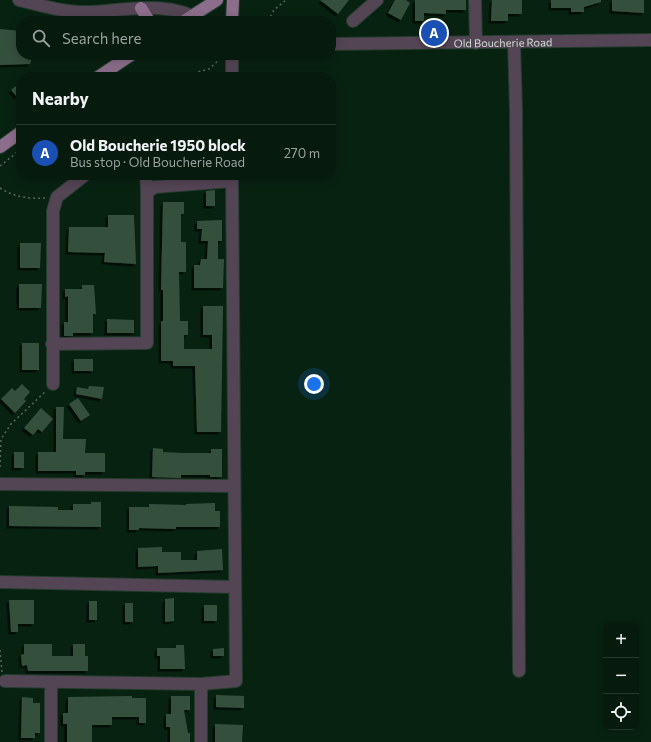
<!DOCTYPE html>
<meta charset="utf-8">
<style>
:root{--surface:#061a0e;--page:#14271c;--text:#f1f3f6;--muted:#98a19e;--line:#27382e;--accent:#8c9099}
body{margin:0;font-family:Commissioner,sans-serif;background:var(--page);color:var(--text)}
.controls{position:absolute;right:12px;bottom:12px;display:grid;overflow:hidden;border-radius:8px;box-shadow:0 2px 10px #0003}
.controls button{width:36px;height:36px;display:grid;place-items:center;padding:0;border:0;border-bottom:1px solid var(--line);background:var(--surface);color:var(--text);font:20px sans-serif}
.you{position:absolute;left:314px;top:384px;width:14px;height:14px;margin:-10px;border:3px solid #fff;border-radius:50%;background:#1a73e8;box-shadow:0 0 0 6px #1a73e833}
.badge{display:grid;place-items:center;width:26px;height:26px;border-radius:50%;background:var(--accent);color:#fff;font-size:13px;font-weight:700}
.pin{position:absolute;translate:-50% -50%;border:2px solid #fff;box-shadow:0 1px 4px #0006}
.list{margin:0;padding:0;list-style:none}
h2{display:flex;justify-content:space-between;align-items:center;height:52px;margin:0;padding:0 16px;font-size:17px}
h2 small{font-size:13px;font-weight:400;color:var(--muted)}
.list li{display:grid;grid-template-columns:26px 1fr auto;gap:12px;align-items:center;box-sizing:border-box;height:56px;padding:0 16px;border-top:1px solid var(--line)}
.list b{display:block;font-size:15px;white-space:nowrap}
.list p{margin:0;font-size:13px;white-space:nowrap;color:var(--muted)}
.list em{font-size:13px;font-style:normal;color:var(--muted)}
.icon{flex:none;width:22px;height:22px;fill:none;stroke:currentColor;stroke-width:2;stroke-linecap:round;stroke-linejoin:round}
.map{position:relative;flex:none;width:651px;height:742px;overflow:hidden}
.search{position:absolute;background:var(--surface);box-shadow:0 2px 10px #0003;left:16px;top:16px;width:320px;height:44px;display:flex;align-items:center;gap:10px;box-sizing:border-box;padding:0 14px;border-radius:16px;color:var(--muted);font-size:15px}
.panel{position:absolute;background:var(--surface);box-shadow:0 2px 10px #0003;left:16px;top:72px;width:320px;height:108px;border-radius:16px}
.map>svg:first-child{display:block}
.building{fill:#36503e;filter:url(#shadow)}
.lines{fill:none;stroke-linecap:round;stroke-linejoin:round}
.minor-casing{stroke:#233c2d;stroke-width:14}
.major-casing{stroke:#233c2d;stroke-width:14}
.path{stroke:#53695b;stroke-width:1.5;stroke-dasharray:2 3;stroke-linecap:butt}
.minor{stroke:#544554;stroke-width:12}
.major{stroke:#8c6e8c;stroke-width:12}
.labels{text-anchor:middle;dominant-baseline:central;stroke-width:3;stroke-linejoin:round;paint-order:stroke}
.street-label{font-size:11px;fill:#ccdbd0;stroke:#020904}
</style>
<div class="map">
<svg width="651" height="742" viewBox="0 0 651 742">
<defs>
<filter id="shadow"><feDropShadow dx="-2.5" dy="2.5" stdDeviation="0" flood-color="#0009"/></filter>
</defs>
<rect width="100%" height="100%" fill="#082212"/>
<path class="building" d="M320 0H349L338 14Z
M395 0H406L410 3 401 20 388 13Z
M415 0H466V10H446V14L424 13V21H415Z
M492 0H522V14H508V21H491Z
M551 0H601V2L584 7V12H571V8H551Z
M612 0H644V13L612 11Z
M0 29 21 31V55H33L30 64 0 65Z
M21 82V94L17 97 11 90Z
M215 190V206H206V191Z
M163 202H184V214H181V242H186V272H179L180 321H188V335H184V349H212V335H203V306H223L221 432H197L195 366H173V361H161V321H163V290H161Z
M108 215H134L136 264 104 262 105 253 68 252 69 227H108Z
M222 220V241H218V259H224L223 288H194V265H200L201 259H207L208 241H201L202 229H197V221Z
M20 243H41L40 268H20Z
M19 284H42L41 308H19Z
M82 285H94L96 314H93V333H73V336H64V322H68V296L65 297V289H82Z
M107 319 134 320V333H107Z
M22 343H39V370H22Z
M74 359H93V371H74Z
M22 384 30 392 24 399 26 401 15 413 1 399 12 388 15 391Z
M89 386 104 387 102 399 76 394 77 387 88 389Z
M78 398 90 415 81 421 69 404Z
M56 407H64L63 439H86L85 453H105V472H85V475H76V471H38V452H56Z
M41 408 53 419 42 432 38 429 33 435 24 428Z
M153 448 163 449V452L182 453H211V449H222V477H210V475H181V478L152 477Z
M14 452H24V468H14Z
M91 502H101V527L9 526V506L58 507V510H73V504H91Z
M215 503V511H220V527H176V529L139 528V530H129V507H149V504L186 505V504Z
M162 547V552H181V560H197V551L222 549 223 570 158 573V566L138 567V548Z
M174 598V621L165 622V599Z
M9 600H34V624H18V632H11Z
M89 601H97V620H89Z
M125 603H133V622H125Z
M204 605H217V621H204Z
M24 644H52V656H73V644H85V656H88V671H28L27 665 22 666 21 655 24 654Z
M176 645H184L185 669H160V656H157V648H176Z
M224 648V656H213V649Z
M216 695 244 696V708L216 707Z
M132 696V698H146V723H139V717H112V725H92V742H67V724H63V713H68V697Z
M171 696H190V710H184L188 733H190V742H170V727H166V714H171Z
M22 697 33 698V703H40V733H35V738H21Z
M215 724 243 725 242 742H215Z"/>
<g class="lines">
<g class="minor-casing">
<g id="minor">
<path d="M19 0C42 6 67 13 91 12 127 10 170 0 201 21"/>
<path d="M475 0 476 43"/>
<path d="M353 21 377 0"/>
<path d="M514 42 516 110 519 671"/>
<path id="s1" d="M331 44 651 40"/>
<path d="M232 55V77"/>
<path d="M146 175 147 192"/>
<path d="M52 344 147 343V192L155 187 232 181"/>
<path d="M53 384V211L57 197 85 175"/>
<path d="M0 484 234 486"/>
<path d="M0 582 235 587"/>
<path d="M5 681 201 684 236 681 232 175"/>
<path d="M51 682V742"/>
<path d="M201 684V742"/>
</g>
</g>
<g class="major-casing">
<path id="major" d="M141 8 149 21
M184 21 217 0
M232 21 233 0
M98 77 131 55
M0 147 21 132"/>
</g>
<path class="path" d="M268 21 274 10 286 0
M179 77 209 69 221 58
M0 166 21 149
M0 188C14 197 29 199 45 198
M0 467 1 439 11 424 46 391
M0 650 2 672"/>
<use href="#minor" class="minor"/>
<use href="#major" class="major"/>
</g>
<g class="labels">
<g class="street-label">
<text stroke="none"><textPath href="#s1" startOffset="172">Old Boucherie Road</textPath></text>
</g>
</g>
</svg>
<div class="controls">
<button>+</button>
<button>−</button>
<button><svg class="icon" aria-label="locate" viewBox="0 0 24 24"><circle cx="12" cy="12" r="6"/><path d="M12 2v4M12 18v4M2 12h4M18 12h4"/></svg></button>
</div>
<div class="you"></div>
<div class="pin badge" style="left:434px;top:33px;background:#1a4fb4">A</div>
<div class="search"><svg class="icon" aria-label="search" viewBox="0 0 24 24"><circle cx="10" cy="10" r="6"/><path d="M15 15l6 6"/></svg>Search here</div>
<section class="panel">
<h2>Nearby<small></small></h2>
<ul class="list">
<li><span class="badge" style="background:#1a4fb4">A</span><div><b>Old Boucherie 1950 block</b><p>Bus stop · Old Boucherie Road</p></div><em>270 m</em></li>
</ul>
</section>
</div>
